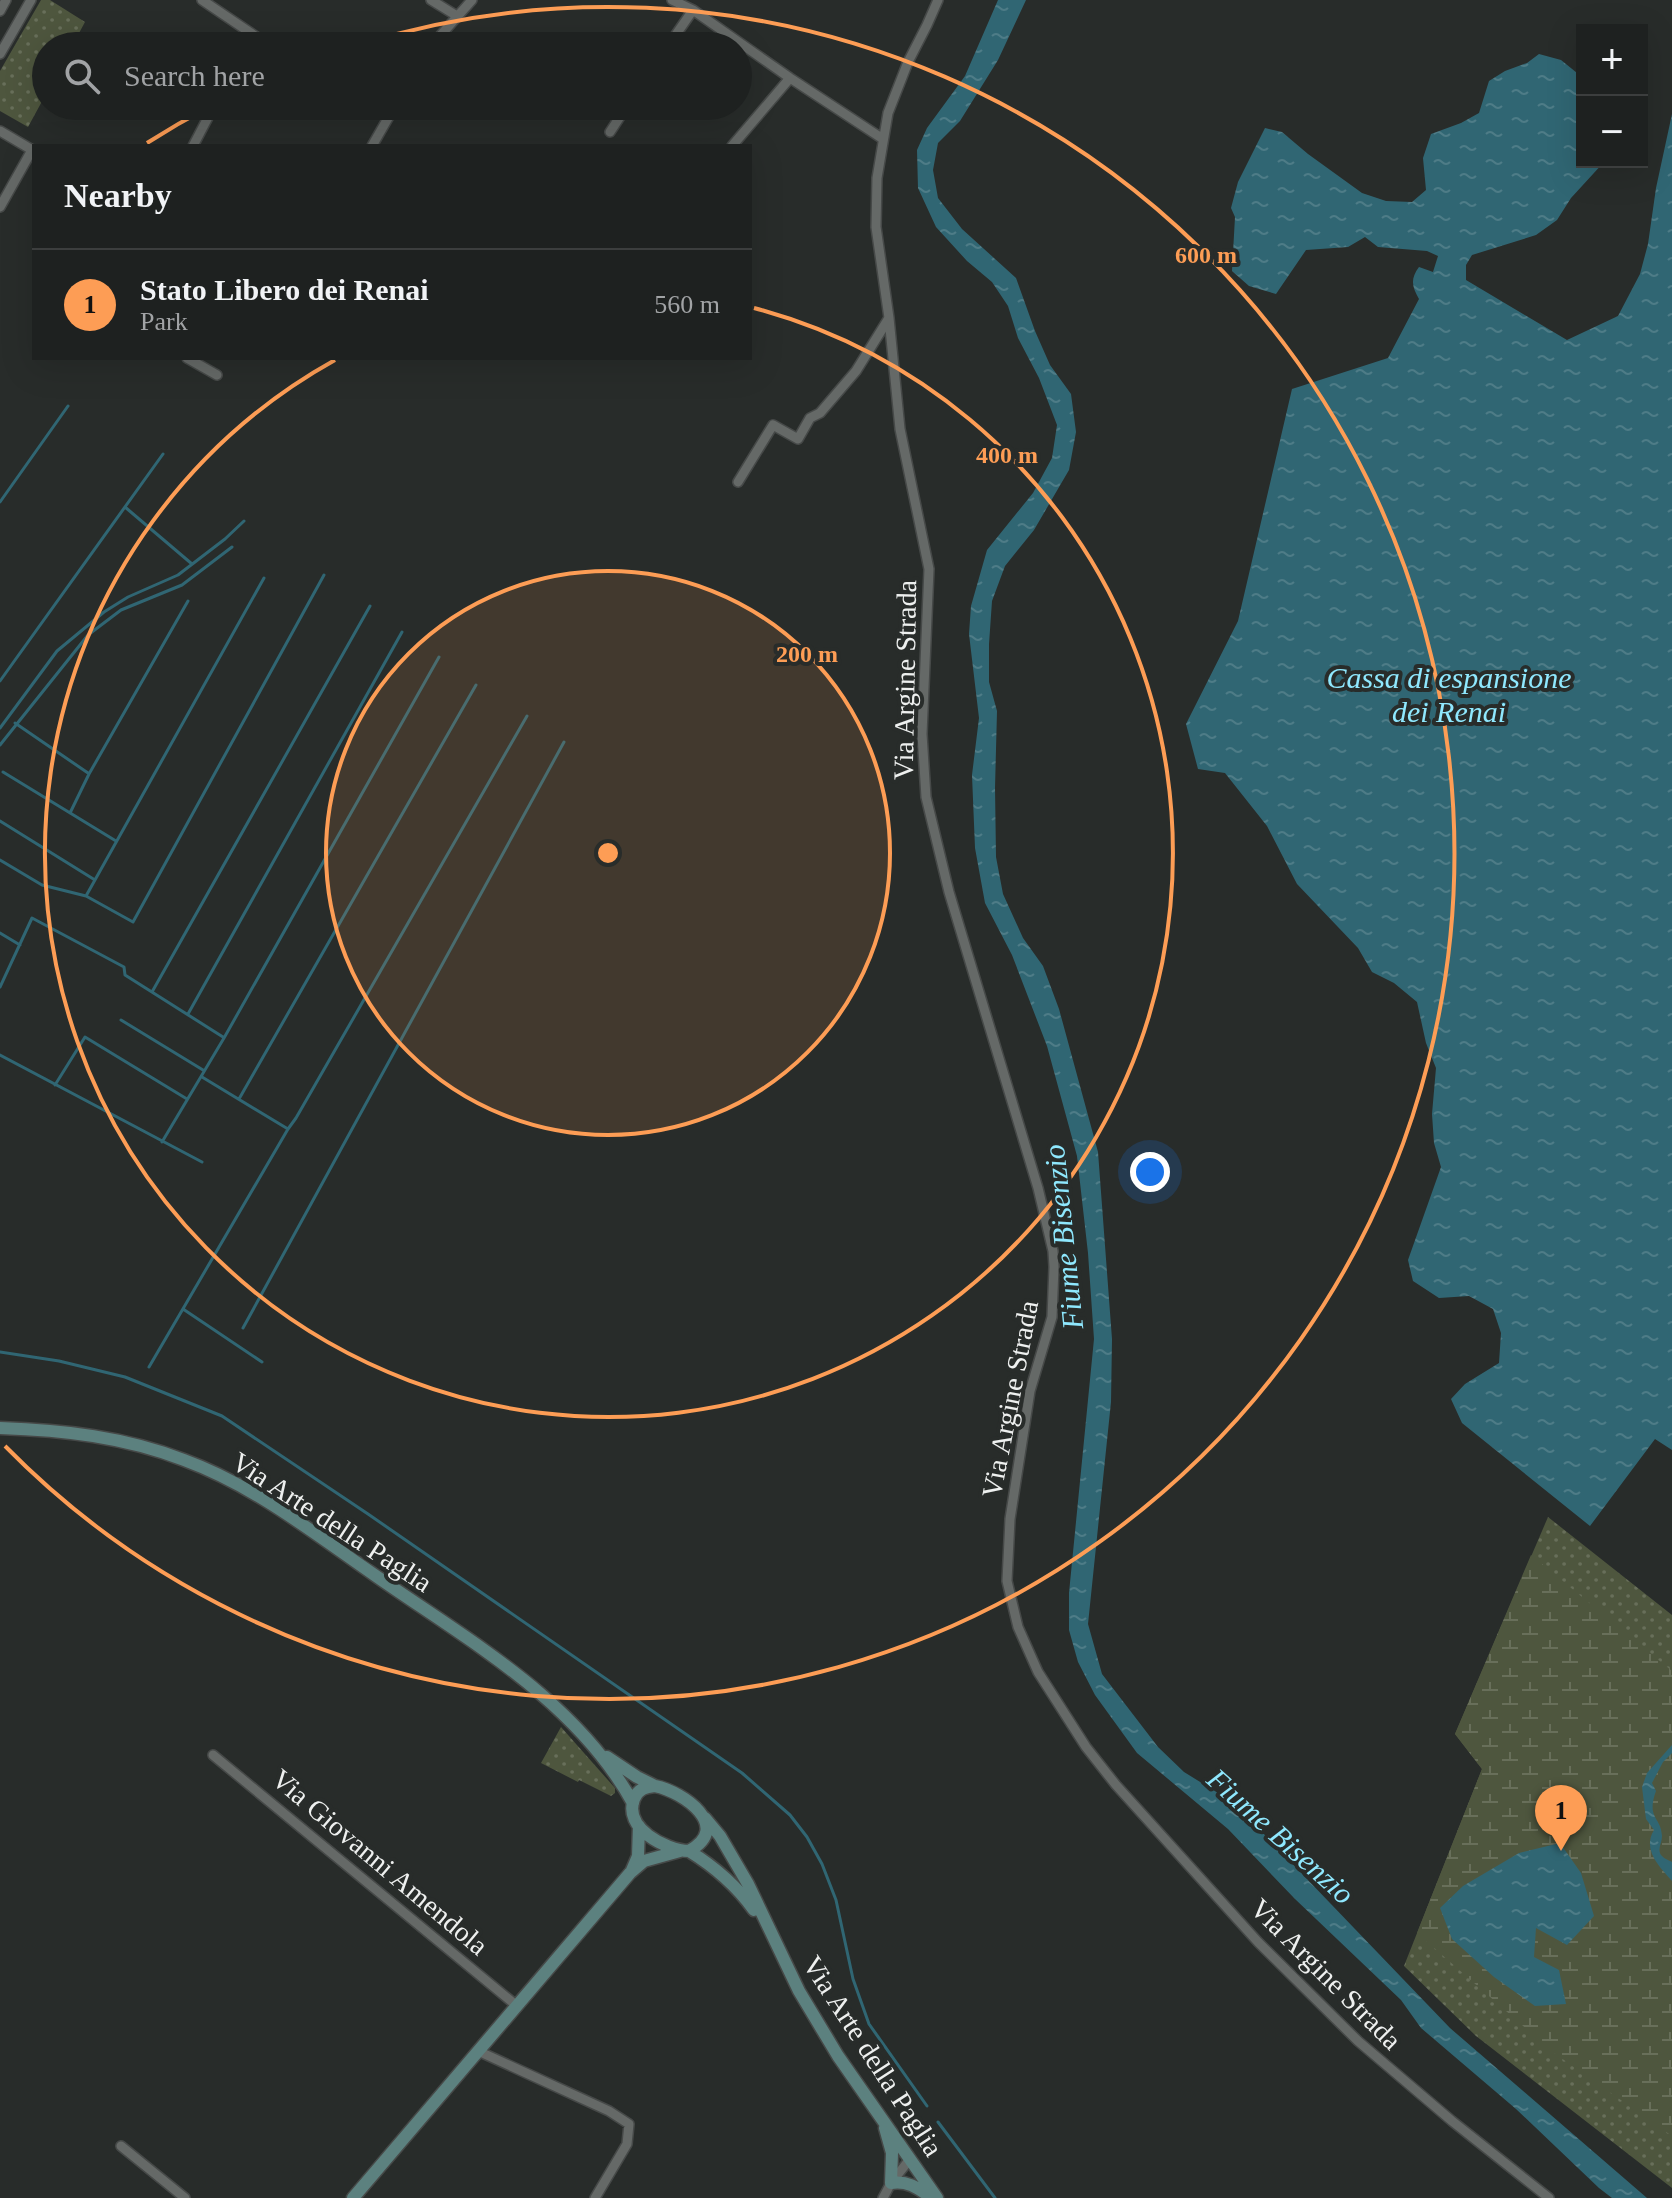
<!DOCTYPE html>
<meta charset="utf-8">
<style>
:root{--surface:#1e2120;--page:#262929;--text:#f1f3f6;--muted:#a1a3a5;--line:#3c3e3e;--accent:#fd9d55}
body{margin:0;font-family:"Times New Roman",serif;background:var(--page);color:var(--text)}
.controls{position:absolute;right:24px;top:24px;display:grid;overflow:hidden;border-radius:0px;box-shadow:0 8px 32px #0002}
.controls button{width:72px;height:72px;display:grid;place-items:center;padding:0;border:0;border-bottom:2px solid var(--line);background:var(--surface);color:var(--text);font:40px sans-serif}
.you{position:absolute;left:1150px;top:1172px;width:28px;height:28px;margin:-20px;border:6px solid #fff;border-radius:50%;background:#1a73e8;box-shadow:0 0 0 12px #1a73e833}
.badge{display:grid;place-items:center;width:52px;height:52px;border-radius:50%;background:var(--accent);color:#111;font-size:26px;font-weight:700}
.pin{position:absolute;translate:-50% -66px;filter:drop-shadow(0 2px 4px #0008)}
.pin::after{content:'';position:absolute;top:42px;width:28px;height:24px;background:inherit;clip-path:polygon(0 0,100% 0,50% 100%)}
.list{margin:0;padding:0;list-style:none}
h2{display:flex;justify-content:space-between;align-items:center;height:104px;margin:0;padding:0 32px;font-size:34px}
h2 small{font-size:26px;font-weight:400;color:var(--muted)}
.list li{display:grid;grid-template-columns:52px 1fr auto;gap:24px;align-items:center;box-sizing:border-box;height:112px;padding:0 32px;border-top:2px solid var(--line)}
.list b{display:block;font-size:30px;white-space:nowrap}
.list p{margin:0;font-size:26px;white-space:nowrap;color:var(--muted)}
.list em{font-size:26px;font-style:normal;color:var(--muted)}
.icon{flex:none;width:44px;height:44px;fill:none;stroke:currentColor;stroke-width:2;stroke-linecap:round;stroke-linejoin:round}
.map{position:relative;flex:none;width:1672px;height:2198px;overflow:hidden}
.search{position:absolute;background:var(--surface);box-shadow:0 8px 32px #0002;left:32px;top:32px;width:720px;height:88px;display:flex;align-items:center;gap:20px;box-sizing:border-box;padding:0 28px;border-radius:44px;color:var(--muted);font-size:30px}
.panel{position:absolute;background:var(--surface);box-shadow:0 8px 32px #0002;left:32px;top:144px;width:720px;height:216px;border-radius:0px}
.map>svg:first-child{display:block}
.green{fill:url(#green-dots)}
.wetland{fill:url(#wetland-marsh)}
.water{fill:url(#water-ripples)}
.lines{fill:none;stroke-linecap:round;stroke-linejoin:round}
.stream{stroke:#306673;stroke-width:3}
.street-casing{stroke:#464948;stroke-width:12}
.secondary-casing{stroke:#464948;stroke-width:15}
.street{stroke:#656967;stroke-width:9}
.secondary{stroke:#5c817f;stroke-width:12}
.ring{fill:none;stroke:#fd9d55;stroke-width:4}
.labels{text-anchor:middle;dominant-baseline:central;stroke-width:8;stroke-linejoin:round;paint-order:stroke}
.street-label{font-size:28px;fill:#eef0ef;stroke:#282c2a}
.water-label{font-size:30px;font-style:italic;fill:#8fe8fe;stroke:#282c2a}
.centre{fill:#fd9d55;stroke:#282c2a;stroke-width:4}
.ring-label{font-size:24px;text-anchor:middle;font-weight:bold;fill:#fd9d55;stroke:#282c2a;stroke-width:8;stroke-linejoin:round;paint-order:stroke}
</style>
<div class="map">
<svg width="1672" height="2198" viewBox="0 0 1672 2198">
<defs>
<pattern id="green-dots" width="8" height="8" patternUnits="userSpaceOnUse" patternTransform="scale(2)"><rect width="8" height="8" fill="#4e563e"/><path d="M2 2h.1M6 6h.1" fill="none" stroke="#686f5a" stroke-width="1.8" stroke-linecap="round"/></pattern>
<pattern id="wetland-marsh" width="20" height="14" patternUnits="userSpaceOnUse" patternTransform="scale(2)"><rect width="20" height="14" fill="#4e563e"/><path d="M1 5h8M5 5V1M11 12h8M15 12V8" fill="none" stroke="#686f5a"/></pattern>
<pattern id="water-ripples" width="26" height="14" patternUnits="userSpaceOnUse" patternTransform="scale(2)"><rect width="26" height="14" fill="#306673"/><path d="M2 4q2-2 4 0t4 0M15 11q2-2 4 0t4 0" fill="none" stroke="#4e7c87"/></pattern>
</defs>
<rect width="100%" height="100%" fill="#282c2a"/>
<path class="green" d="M41 0H50L85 22 72 46H46V94L28 127 0 111V71Z
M1548 1517 1672 1615V2188L1476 2036 1404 1966 1482 1769 1455 1734Z
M561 1727 615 1788V1793L611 1796 579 1780 578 1782 541 1763Z"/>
<path class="wetland" d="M1531 1555 1672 1671V2136L1554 2053 1417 1933 1482 1769 1455 1734Z"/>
<path class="water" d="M998 0H1026L998 60 960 121 938 143 933 170 938 198 962 229 1016 278 1035 331 1050 365 1071 394 1076 432 1069 470 1034 530 1005 566 992 601 989 644V682L997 711 995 788 996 857 1003 894 1023 938 1043 966 1059 1009 1098 1152 1112 1339 1111 1402 1088 1624 1102 1674 1158 1747 1184 1772 1218 1793 1261 1831 1450 2028 1647 2198H1612L1599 2188 1516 2109 1421 2028 1401 2000 1295 1899 1228 1829 1137 1753 1095 1695 1078 1662 1069 1630V1593L1094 1339 1088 1253 1077 1156 1047 1046 1012 955 985 903 975 848 972 775 979 718 969 634 971 606 987 550 1033 493 1052 458 1057 425 1039 378 1018 338 1008 306 992 282 967 261 936 227 918 188 917 150 927 128 965 76Z
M1539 54 1561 60 1582 77V162H1604L1571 198 1557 220 1536 235 1472 255 1466 265V280L1567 340 1618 316 1640 274 1648 244 1656 188 1672 114V1450L1655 1439 1590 1526 1462 1423 1451 1399 1465 1384 1499 1363 1501 1333 1493 1309 1469 1296 1439 1298 1413 1281 1408 1260 1441 1167 1434 1143 1432 1114 1436 1068 1426 1043 1417 1002 1394 983 1372 972 1358 948 1297 884 1267 826 1225 773 1198 769 1186 724 1238 621 1292 389 1388 358 1419 299C1412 287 1410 279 1419 267L1433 272 1438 256 1427 251 1378 247 1365 237 1348 247 1306 250 1276 294 1249 286 1232 271 1235 217 1231 208 1238 182 1265 128 1282 132 1308 154 1362 193 1386 201 1412 202 1426 190 1423 158 1431 134 1461 123 1479 113 1489 81 1505 71 1527 63Z
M1672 1745V1753L1663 1762 1652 1783 1656 1791C1646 1819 1661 1816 1662 1836 1662 1843 1657 1849 1661 1855 1664 1859 1669 1860 1672 1862V1881C1659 1866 1642 1850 1654 1830L1646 1819 1642 1787 1647 1773Z
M1560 1843 1581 1873 1594 1916 1567 1945 1536 1928 1534 1957 1559 1970 1566 2004 1535 2006 1494 1977 1452 1939 1440 1908 1463 1886 1519 1853Z"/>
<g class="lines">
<path class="stream" d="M0 502 68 406
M125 507 192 564
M0 681 163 454
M15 723 88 773
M0 728 57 651 104 612 128 597 178 575 225 539 244 521
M0 745 88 635 121 610 182 585 232 547
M3 772 116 841
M70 813 89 774 188 601
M0 821 95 880
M0 860 42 885 86 896 133 922 324 575
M86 896 264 578
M0 933 20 945
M0 987 32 918 124 967 125 975 223 1037
M152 992 370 606
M188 1014 402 632
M121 1020 203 1070
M0 1055 202 1162
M202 1077 288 1129
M55 1085 85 1037 187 1099
M239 1099 476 685
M162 1142 224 1038 439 657
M183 1309 262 1362
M243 1328 564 742
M0 1352 59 1361 125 1377 222 1416 368 1514 742 1773 790 1815 807 1837 822 1864 836 1900 853 1979 869 2024 927 2106
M149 1367 288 1129 296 1118 527 716
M938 2122 995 2198"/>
<g class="street-casing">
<path id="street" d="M202 0 270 46
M431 0 457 16
M672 0 693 10 790 78 883 139
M938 0 927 25 908 62 888 113 877 178 876 227 889 318 900 429 929 569 922 734 926 797 949 892 1038 1188 1053 1251 1054 1267 1052 1317 1030 1391 1010 1519 1007 1581 1018 1627 1038 1672 1086 1747 1116 1785 1258 1942 1358 2041 1452 2121 1549 2198
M0 11 6 0
M247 46 253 36
M431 46 472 0
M668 46 693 10
M0 54 31 0
M0 131 34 151
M610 132 627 106
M193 146 214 106
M372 146 395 106
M732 146 790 78
M0 207 32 150
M187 358 217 375
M738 482 773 425 798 439 810 418 820 413 856 371 889 318
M213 1755 517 2006
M478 2051 609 2111 629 2124 627 2144 595 2198
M121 2146 185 2198
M883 2198 891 2183 910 2159"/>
</g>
<g class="secondary-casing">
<path id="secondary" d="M0 1428C63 1430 125 1437 184 1460 255 1486 315 1534 376 1576 469 1641 576 1700 633 1803
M607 1757 637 1777 655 1786
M655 1786C684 1792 733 1827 689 1851 665 1850 623 1828 634 1799 638 1789 645 1787 655 1786Z
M705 1818 720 1836 748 1884 799 1991 838 2056 937 2198
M689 1851C715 1867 736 1885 754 1910
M632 1870 638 1856 639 1826
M885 2128 892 2153 891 2183C908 2180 919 2189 932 2198
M353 2198 630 1873 644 1861 680 1851"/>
</g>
<use href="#street" class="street"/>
<use href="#secondary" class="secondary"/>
</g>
<circle cx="608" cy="853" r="282" fill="#fd9d55" fill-opacity=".12"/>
<g class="ring">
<circle cx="608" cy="853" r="282"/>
<path d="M754 308A564 564 0 1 1 335 360"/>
<path d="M147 143A846 846 0 0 1 211 106M361 44A846 846 0 1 1 5 1446"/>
</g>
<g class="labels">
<g class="street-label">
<text transform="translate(905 680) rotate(-89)">Via Argine Strada</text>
<text transform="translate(1010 1399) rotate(-79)">Via Argine Strada</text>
<text transform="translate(332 1522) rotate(33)">Via Arte della Paglia</text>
<text transform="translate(380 1862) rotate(40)">Via Giovanni Amendola</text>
<text transform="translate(1326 1974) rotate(45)">Via Argine Strada</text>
<text transform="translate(873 2056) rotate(57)">Via Arte della Paglia</text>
</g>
<g class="water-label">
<text x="1449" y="677">Cassa di espansione<tspan x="1449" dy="34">dei Renai</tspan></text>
<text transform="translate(1063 1237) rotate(-96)">Fiume Bisenzio</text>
<text transform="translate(1281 1836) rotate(42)">Fiume Bisenzio</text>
</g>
</g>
<circle cx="608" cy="853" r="12" class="centre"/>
<g class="ring-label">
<text x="1206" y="263">600 m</text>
<text x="1007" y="463">400 m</text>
<text x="807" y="662">200 m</text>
</g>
</svg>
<div class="controls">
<button>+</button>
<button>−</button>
</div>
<div class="you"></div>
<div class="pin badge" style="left:1561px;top:1851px">1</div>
<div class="search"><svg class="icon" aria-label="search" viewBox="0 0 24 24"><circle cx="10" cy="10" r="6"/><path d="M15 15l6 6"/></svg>Search here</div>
<section class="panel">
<h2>Nearby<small></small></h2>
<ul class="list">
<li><span class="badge">1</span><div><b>Stato Libero dei Renai</b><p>Park</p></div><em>560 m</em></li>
</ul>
</section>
</div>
